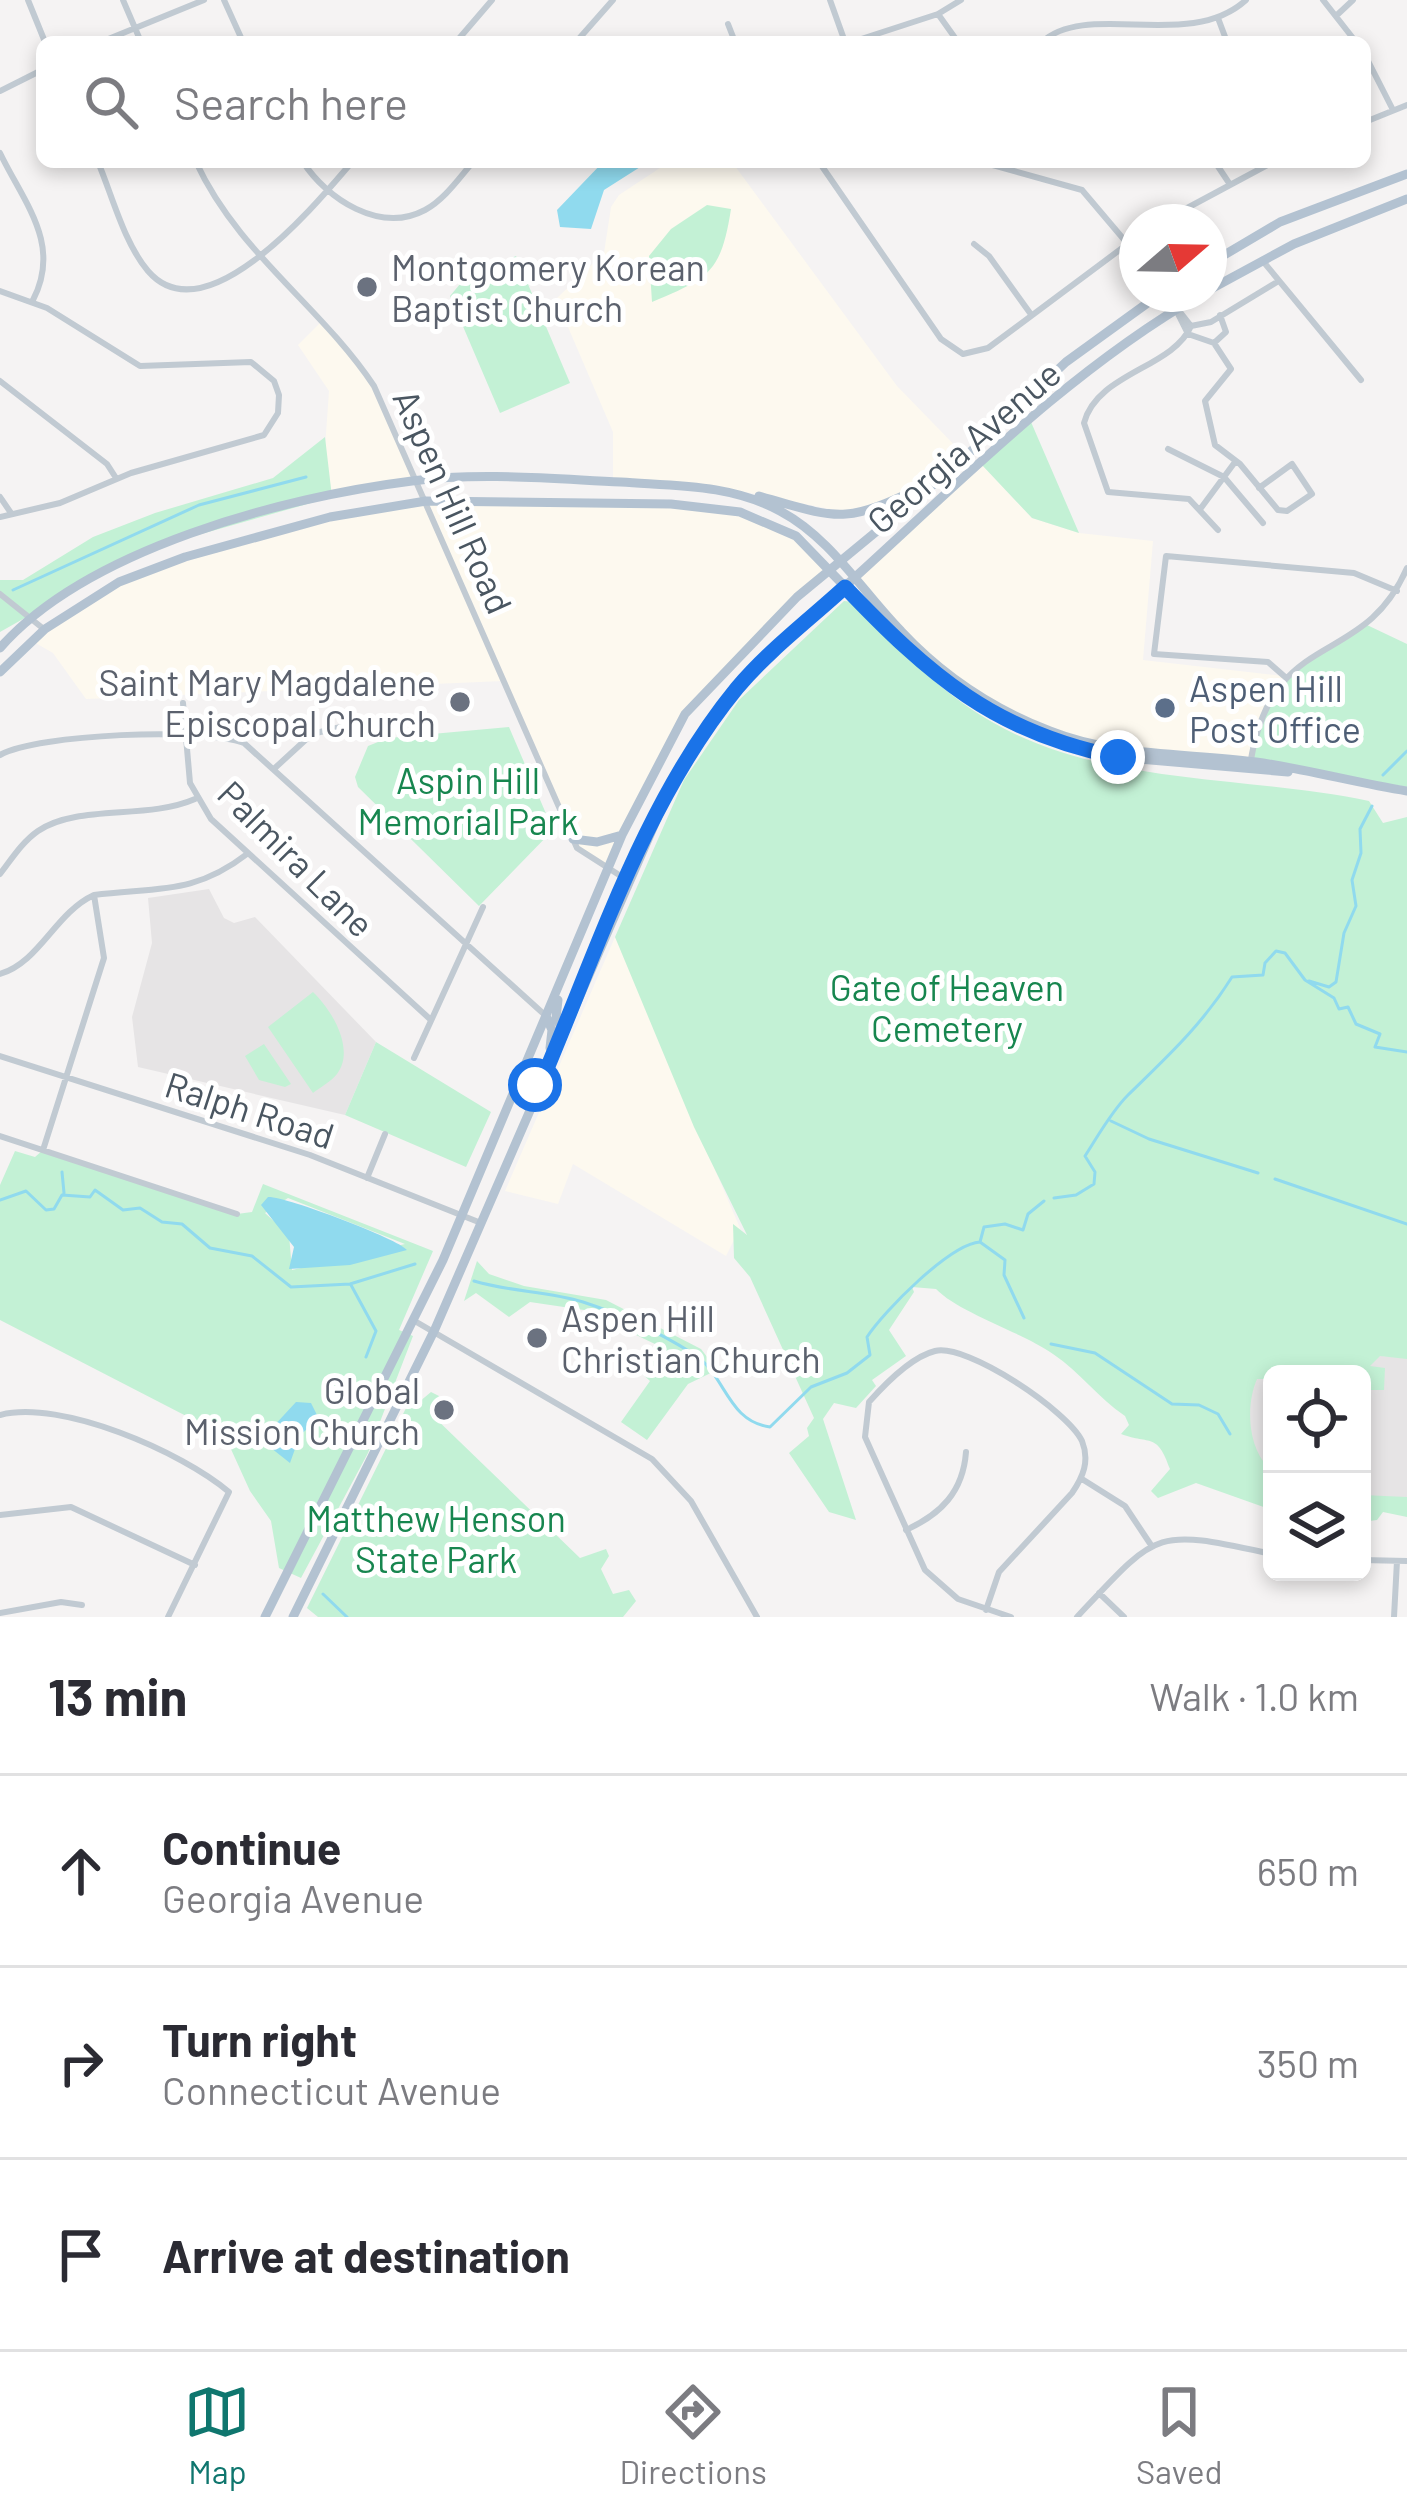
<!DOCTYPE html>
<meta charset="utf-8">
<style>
:root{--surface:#fff;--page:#f7f7f7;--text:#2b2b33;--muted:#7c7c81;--line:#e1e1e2;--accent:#0f766e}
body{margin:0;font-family:Barlow,sans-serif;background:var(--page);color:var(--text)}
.controls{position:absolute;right:36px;bottom:36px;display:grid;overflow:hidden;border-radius:18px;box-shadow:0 6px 18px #0003}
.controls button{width:108px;height:108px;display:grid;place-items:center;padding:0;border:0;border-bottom:3px solid var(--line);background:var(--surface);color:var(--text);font:60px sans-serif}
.compass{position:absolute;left:1119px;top:204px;width:108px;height:108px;border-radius:50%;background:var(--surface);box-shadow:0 6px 18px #0003;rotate:70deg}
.stop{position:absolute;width:36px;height:36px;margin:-27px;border:9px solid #1a73e8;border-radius:50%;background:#fff}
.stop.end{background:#1a73e8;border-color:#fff;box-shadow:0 3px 12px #0008}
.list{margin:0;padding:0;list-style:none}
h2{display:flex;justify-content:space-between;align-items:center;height:156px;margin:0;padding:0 48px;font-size:51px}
h2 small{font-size:39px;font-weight:400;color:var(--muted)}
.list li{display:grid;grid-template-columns:78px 1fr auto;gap:36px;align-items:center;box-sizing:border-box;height:192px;padding:0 48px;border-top:3px solid var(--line)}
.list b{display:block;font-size:45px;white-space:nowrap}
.list p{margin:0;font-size:39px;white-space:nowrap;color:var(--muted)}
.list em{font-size:39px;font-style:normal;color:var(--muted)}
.icon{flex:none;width:66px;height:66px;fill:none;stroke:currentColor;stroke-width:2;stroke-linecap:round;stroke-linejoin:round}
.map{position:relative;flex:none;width:1407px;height:1617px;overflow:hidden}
.search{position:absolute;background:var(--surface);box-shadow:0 6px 18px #0003;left:36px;right:36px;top:36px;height:132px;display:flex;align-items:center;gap:30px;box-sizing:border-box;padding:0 42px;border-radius:18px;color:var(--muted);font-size:45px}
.sheet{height:732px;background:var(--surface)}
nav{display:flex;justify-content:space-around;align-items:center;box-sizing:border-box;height:168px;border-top:3px solid var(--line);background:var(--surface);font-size:33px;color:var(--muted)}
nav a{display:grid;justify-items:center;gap:6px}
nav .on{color:var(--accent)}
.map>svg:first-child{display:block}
.commercial{fill:#fdf9ef}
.education{fill:#e6e4e5}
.green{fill:#c3f1d5;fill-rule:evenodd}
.water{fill:#90daee}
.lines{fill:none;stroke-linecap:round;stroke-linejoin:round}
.stream{stroke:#90daee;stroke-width:3}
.minor{stroke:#c1cad2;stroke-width:6}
.major{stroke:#b3c2d1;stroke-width:9}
.route{stroke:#1a73e8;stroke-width:15}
.worship-dot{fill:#6b7280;stroke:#fff;stroke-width:4.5}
.service-dot{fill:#5c6f8a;stroke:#fff;stroke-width:4.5}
.labels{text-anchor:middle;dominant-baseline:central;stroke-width:10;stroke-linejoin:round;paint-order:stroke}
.worship-label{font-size:36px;fill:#5b616d;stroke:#fff;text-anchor:start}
.street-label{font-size:36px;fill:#4a5661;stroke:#fff}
.service-label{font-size:36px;fill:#4e5e75;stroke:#fff;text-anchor:start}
.park-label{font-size:36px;fill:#17864f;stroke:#fff}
</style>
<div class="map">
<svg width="1407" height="1617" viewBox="0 0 1407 1617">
<rect width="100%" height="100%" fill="#f5f3f3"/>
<path class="commercial" d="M669 162H732L897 386 965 456 940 479 860 515 745 492 613 482V432L556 299 604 253 611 207 619 195Z
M322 321 374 386 417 480 332 497 325 448 329 391 298 345Z
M982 465 1032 518 1079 533 1153 541 1143 660 1284 676 1258 720 1250 761 1161 754 1050 731 950 677 854 579Z
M426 501 731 510 779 526 830 569 685 714 607 870 577 848 503 681 86 699 53 653 32 641 119 582 330 517Z
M615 937 740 1228 726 1256 573 1164 558 1204 505 1191Z"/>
<path class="education" d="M209 889 224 918 234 923 255 917 376 1042 345 1115 138 1067 132 1017 152 943 148 898Z
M1356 1355 1407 1357V1513L1362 1511V1374H1340Z
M1255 1374H1272V1490L1229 1459Z"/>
<path class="green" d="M707 205 731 209C721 273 709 278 652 302L649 256 671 229Z
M516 256 570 383 500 413 450 296 465 278Z
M1031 422 1079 533 1032 518 982 465Z
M325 437 332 497 145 550 0 632V580H23L93 537 155 513 273 478Z
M844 601 853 602C896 646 938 691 992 722 1103 786 1245 775 1369 801L1383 823 1407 817V1359L1380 1356 1370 1366 1385 1368 1384 1390H1366L1365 1409 1362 1374H1272V1379H1257C1245 1406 1248 1452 1272 1470V1510L1196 1483 1158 1498 1151 1491 1170 1469C1157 1432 1151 1445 1121 1434L1129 1425 1125 1416C1097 1397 1081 1373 1053 1354 1024 1333 959 1313 936 1289L912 1287 914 1292 889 1330 906 1356 872 1380 876 1386 856 1408 834 1403 823 1419 856 1520 829 1512 789 1453 809 1436 807 1428 814 1418 750 1277 734 1258 733 1224 747 1235 694 1127 615 937 684 780 739 700Z
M1367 625 1407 644V787L1250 761C1260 679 1301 662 1367 625Z
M509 727 553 830 479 906 358 787 355 777 368 746 388 738Z
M313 992C331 1009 356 1049 337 1074 332 1081 319 1088 313 1093L268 1027Z
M376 1042 491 1112 466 1167 345 1115Z
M264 1044 291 1084 285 1087 259 1080 245 1056Z
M43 1150 237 1214 252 1212 263 1184 433 1251 399 1330 413 1336 368 1453 301 1578 279 1568 271 1521 250 1491 225 1436 0 1320V1185L15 1151 35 1157ZM288 1198 405 1244 292 1270 289 1235 265 1213Z
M477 1261 489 1274 524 1286 606 1300 701 1349 717 1370 688 1384 647 1440 621 1422 650 1381 622 1356 649 1352 657 1345 584 1310 530 1302 509 1317 476 1293 464 1301Z
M431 1392 439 1396 430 1413 580 1558 606 1549 609 1556 601 1569 613 1594 629 1590 636 1601 623 1617H318L307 1608 407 1406 414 1397 419 1402Z
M1362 1495 1407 1497V1517L1383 1512 1377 1520 1362 1522Z"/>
<path class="water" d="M603 162H648L604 190 591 229 560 227 557 210Z
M268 1197C285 1196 399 1239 407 1250L350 1265 289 1269 294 1247 261 1205Z
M296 1402 311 1403 319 1419 300 1435 290 1463 271 1448V1429Z"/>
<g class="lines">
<path class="stream" d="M13 590 199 505 306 477
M1383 775 1407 751
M1309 981 1329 987 1336 982 1344 933 1356 906 1352 880 1361 853 1360 829 1372 806
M1111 1121 1149 1139 1258 1173
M62 1172 64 1193
M1275 1179 1407 1224
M1054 1198 1076 1195 1094 1184 1095 1172 1085 1156C1098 1136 1111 1112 1128 1095 1167 1057 1202 1025 1232 977L1263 975 1265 963 1276 951 1285 953 1305 980 1334 998 1339 1009 1348 1007 1356 1024 1380 1034 1375 1047 1407 1052
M0 1200 26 1191 46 1210 54 1209 62 1195 90 1197 95 1190 123 1210 140 1208 162 1222 182 1224 210 1248 252 1256 291 1287 350 1284 415 1264
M980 1242 1005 1260 1004 1275 1024 1318
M474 1281C510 1292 548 1291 583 1302 620 1314 660 1333 692 1353 726 1373 726 1421 770 1427L811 1387 847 1373 870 1355 867 1337C884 1311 950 1244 980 1242L984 1227 1005 1224 1023 1230 1028 1214 1044 1201
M351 1285 376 1331 366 1357
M1051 1344 1095 1353 1172 1404 1199 1405 1218 1414 1230 1434
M323 1594 347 1617"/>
<path class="minor" d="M28 0 45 42
M123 0 141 42
M224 0 243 42
M830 0 845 42
M1323 0 1356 42
M938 14 958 42
M1337 15 1353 0
M1218 18 1227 42
M728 24 735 42
M101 42 204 0
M456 42 492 0
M576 42 613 0
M852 42 938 14 961 0
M1042 42C1088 0 1189 52 1246 0
M1365 55 1393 110
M0 91 42 70
M1365 122 1407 105
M0 153C24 203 62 244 33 300
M98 162C112 195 124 243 148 271 206 338 317 203 352 162
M196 162C238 253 320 305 374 386L577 848 627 880
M303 162C327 199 380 234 425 210 445 199 459 178 473 162
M819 162 941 339 963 354 988 348 1137 237
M982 162 1082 190 1137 255
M1215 162 1229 183
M1161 222 1273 162
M974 244 989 256 1030 313
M1262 260 1361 380
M0 291 47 308 140 366 251 362 274 381 279 395 278 413 264 435 131 473 60 503 0 517
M1166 294 1191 326
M1177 312 1188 334 1214 343 1231 369 1205 401 1215 445 1240 464 1278 510 1287 511 1312 494 1292 464 1259 488
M1191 326C1173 368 1097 373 1084 423L1108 492 1189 499 1218 530
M1191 326 1211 322 1277 282
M1214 343 1226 332 1220 315
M0 381 107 464 116 478
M1168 449 1224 477 1263 523
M0 497 11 513
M1201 508 1235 462
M0 594 45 630
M1284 676 1268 662 1154 654 1166 556 1354 573 1397 591
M183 703 190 783 211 819 431 1020
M0 755C38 734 203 727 244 743L546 1016
M1250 765C1272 624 1362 672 1407 568
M276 767 312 734 357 723
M0 874C11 860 22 842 38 831 77 804 147 820 195 799
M0 974C40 962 55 913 94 895 157 887 194 895 247 854
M0 1056 310 1155 481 1223
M414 1058 483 907
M0 1136 237 1214
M43 1150 104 958 94 895
M367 1178 385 1134
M413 1320 652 1459 691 1501 757 1617
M0 1415C61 1399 182 1452 229 1492L168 1617
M1082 1479 1125 1506 1151 1545
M0 1515 71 1507 195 1565
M906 1530C941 1514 963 1492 966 1452
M1362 1560 1407 1561
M1099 1593 1124 1617
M986 1610 999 1572 1072 1493C1083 1477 1090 1461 1082 1441 1068 1411 967 1343 935 1351 911 1357 885 1384 869 1402L865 1437 925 1570 958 1599 1011 1617
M0 1613 61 1602 82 1605
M1077 1617C1160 1528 1154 1529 1272 1554
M1394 1617 1397 1561"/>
<path class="major" d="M1209 264 1280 222 1407 174
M1209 290 1294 244 1407 199
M759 496C842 520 844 524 924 486
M0 648C87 549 284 497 412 481 480 472 553 479 621 482 676 486 730 484 780 511 831 538 861 590 901 631 943 676 993 709 1050 731 1115 757 1188 753 1256 762 1306 769 1357 783 1407 791
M0 672 45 629 119 582 185 557 330 517 426 501 671 504 740 512 796 536 913 657 1002 720 1056 742 1116 757 1288 772
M573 839 597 842 622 835
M558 1000 556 1018 563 1030
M546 1016 552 1030 550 1048
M265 1617 443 1260 622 835 685 714 797 597 951 470 1066 362 1160 294
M293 1617 435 1329 672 784 737 688 782 642C919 526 1045 384 1202 294"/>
</g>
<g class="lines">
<path class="route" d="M535 1085 537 1092C596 956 642 804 737 688 769 650 809 620 845 587 929 675 995 733 1118 757"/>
</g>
<g class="worship-dot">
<circle cx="367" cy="287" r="12"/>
<circle cx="460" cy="702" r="12"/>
<circle cx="537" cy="1338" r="12"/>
<circle cx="444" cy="1410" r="12"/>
</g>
<circle class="service-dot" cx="1165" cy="708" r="12"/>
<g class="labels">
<g class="worship-label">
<text x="391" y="266">Montgomery Korean<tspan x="391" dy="41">Baptist Church</tspan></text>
<text x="436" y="681" text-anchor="end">Saint Mary Magdalene<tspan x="436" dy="41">Episcopal Church</tspan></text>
<text x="561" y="1317">Aspen Hill<tspan x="561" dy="41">Christian Church</tspan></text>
<text x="420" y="1389" text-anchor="end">Global<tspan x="420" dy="41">Mission Church</tspan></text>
</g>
<g class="street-label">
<text transform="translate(963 446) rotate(-41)">Georgia Avenue</text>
<text transform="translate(454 501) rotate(66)">Aspen Hill Road</text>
<text transform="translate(297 858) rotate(45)">Palmira Lane</text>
<text transform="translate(250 1109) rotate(18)">Ralph Road</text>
</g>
<g class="service-label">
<text x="1189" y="687">Aspen Hill<tspan x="1189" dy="41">Post Office</tspan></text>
</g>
<g class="park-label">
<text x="468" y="779">Aspin Hill<tspan x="468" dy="41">Memorial Park</tspan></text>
<text x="947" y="986">Gate of Heaven<tspan x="947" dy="41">Cemetery</tspan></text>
<text x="436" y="1517">Matthew Henson<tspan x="436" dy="41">State Park</tspan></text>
</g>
</g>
</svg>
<div class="controls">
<button><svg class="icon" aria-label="locate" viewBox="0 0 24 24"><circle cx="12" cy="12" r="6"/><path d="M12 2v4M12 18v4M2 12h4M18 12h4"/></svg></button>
<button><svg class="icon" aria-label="layers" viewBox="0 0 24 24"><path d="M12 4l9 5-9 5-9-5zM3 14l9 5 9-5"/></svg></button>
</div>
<svg class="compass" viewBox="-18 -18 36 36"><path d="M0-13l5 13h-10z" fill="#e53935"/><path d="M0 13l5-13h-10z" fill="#7c7c81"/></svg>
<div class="stop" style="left:535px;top:1085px"></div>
<div class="stop end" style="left:1118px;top:757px"></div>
<div class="search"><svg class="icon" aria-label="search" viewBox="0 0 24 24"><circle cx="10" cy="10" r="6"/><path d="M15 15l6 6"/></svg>Search here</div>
</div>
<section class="sheet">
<h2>13 min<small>Walk · 1.0 km</small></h2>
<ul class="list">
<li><svg class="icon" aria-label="ahead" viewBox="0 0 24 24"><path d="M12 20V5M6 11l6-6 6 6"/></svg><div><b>Continue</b><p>Georgia Avenue</p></div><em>650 m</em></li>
<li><svg class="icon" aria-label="right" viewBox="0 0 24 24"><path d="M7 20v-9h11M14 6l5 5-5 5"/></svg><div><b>Turn right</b><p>Connecticut Avenue</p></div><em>350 m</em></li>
<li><svg class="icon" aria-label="arrive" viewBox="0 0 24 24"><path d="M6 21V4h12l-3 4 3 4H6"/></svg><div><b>Arrive at destination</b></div></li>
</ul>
</section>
<nav>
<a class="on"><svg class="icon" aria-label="map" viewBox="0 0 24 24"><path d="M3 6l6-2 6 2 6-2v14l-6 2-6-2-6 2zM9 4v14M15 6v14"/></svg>Map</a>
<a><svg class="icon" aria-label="directions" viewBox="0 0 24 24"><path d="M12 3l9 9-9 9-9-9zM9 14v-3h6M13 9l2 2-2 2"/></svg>Directions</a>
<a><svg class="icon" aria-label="saved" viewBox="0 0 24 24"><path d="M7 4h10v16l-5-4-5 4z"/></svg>Saved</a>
</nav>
